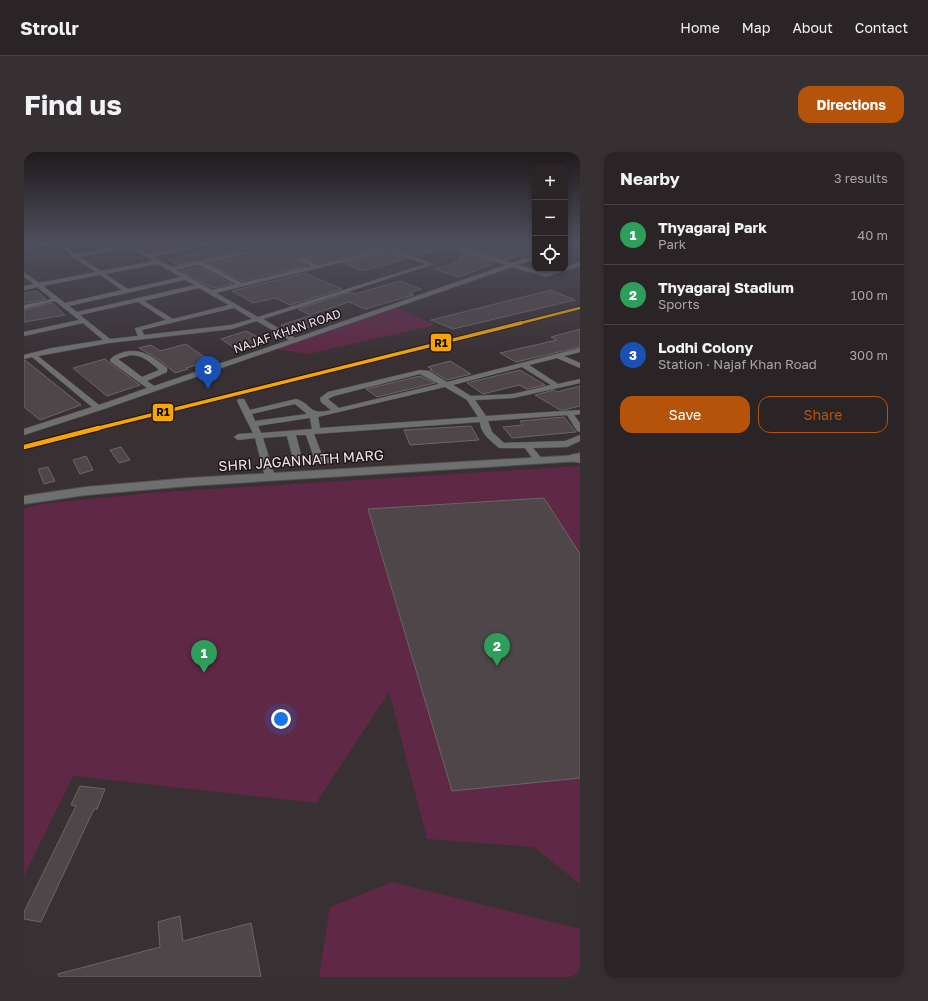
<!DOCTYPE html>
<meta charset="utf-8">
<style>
:root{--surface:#2b2427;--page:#373033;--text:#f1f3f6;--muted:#a6a4a7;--line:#474144;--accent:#b45309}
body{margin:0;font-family:"Golos Text",sans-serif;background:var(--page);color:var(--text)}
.controls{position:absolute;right:12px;top:12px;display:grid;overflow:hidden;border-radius:8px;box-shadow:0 2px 6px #0003}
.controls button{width:36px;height:36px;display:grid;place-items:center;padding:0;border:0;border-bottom:1px solid var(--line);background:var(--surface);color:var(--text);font:20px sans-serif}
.you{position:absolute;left:257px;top:567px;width:14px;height:14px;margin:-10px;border:3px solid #fff;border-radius:50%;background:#1a73e8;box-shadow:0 0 0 6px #1a73e833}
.badge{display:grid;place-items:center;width:26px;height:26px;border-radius:50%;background:var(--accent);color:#fff;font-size:13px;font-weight:700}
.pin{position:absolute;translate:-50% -33px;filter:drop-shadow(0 1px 2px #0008)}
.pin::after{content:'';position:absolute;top:21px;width:14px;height:12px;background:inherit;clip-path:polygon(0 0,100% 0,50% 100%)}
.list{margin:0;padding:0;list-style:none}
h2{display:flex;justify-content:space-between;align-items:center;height:52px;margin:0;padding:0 16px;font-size:17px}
h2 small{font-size:13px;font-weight:400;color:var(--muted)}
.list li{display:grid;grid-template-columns:26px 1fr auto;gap:12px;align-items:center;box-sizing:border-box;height:60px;padding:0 16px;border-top:1px solid var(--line)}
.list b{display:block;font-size:15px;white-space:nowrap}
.list p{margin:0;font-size:13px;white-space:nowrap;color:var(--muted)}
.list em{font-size:13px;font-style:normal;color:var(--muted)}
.actions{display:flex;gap:8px;padding:12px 16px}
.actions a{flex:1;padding:9px 0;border:1px solid var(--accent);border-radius:12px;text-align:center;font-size:14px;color:var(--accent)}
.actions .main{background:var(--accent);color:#fff}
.icon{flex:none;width:22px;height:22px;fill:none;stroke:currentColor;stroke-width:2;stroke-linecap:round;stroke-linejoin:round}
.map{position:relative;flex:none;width:556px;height:825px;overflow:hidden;border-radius:12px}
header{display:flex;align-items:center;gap:24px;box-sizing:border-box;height:56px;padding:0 20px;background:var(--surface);border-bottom:1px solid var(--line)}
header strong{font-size:19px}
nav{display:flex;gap:22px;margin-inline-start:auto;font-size:14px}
.intro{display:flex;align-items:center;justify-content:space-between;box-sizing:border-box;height:96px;padding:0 24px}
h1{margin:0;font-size:28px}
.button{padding:10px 18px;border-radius:12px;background:var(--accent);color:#fff;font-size:14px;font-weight:700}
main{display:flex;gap:24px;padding:0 24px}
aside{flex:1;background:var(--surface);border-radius:12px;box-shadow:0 2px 6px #0003}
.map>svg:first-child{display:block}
.green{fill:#5f2846}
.building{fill:#4e4649;stroke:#6c6468}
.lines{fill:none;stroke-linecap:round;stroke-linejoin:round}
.minor-casing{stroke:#554e51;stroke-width:1}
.tertiary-casing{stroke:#554e51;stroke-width:2}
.trunk-casing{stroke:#554e51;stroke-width:1}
.minor{fill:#6e7070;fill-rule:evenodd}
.tertiary{fill:#6e7070;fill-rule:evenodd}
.trunk{fill:#6e6e6f;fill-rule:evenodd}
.rail-1-far2-casing{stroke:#1f171b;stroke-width:4}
.rail-1-far1-casing{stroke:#1f171b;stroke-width:5.5}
.rail-1-casing{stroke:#1f171b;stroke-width:7}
.rail-1-far2{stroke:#f7a600;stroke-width:2.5}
.rail-1-far1{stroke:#f7a600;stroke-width:3.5}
.rail-1{stroke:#f7a600;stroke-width:4.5}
.labels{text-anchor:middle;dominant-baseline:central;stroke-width:3;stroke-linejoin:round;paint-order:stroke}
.far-street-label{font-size:12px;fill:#efe4e9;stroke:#1f171b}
.street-label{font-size:14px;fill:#efe4e9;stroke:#1f171b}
.line-badge{stroke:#1f171b;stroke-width:1.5}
.pale-badge-label{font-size:11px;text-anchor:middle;font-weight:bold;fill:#111}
</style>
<header>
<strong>Strollr</strong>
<nav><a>Home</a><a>Map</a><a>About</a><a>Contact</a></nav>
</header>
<div class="intro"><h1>Find us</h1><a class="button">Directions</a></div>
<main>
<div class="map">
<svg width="556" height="825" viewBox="0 0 556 825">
<rect width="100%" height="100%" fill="#393034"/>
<path class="green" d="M101 90H190L125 103Z
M369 154 412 173 283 202 248 196Z
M556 314V732L510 695 403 687 365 540 292 651 49 624 0 724V356L17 352 126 341Z
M368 730 556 777V825H295L306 755Z"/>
<path class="building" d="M214 90H246L251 92 153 113 144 107 170 102 180 97Z
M292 90 303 91 337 90 353 98 294 111 278 105 276 109 283 114 218 129 185 112Z
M349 90H402L422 96 392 104Z
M462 90H511V101L501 104 496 103 482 108 441 96Z
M434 100 471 111 435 125 411 117 437 109Z
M364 101 382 107 338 119 319 111Z
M175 115 208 132 188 136 156 119Z
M281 121 318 137 266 153 251 146 229 151 208 139Z
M376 129 397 137 385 141 390 143 341 157 325 150 286 163 274 157 326 140 331 142Z
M527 138 551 148 429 177 407 168Z
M13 139 22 147 0 151V141Z
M28 151 41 163 0 170V158Z
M285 164 299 170 271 180 257 173Z
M556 177V195L492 210 476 201 533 188 527 185Z
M222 179 244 190 215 199 197 187Z
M162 192 186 209 162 216 164 217 151 221 134 207 115 196 127 193 136 199Z
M81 207 86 211 116 233 83 244 49 216Z
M0 208H1L57 253 16 268 0 255Z
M426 209 447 222 423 228 406 218 408 217 404 215Z
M496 218 521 233 503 237 495 233 459 242 443 231Z
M396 224 411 231 353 245 342 237Z
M556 234V254L540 258H536L511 243 530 238 533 240Z
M540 265 552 280 488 286 479 275 499 273 496 269Z
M447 274 455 288 386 293 380 278Z
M97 295 106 308 95 311 86 298Z
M62 304 69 318 56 322 49 308Z
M24 315 31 329 20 332 14 317Z
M520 346 556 402V626L428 639 344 357Z
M56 634 81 637 73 657H70L17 770 0 767V760L52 654 47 653Z
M156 764 159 789 227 771 237 825H35L34 822 136 795 134 770Z"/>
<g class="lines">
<g class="minor-casing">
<path id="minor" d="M21 90H37L52 102 102 93 97 90H104L125 102 185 90H195L129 105 148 115 269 90H279L181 111 218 131 288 114 277 109V107L279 106 294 113 358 98 338 90H345L410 112 239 167 271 186 482 113 408 90H415L488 111 511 103V107L493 113 522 121 535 117H541V115L556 110V114L522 125 488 115 77 258 0 283V277L68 255 8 205 0 207V203L28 196 79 188 59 171 0 184V180L55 168 31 149 0 157V153L28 147 13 135 0 138V134L10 132 0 125V120L15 131 72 120 49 105 32 91 0 97V93ZM106 96 130 109 77 119 56 105ZM364 99 402 112 234 165 192 141ZM134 112 157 125 104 137 81 122ZM175 113 212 132 188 138 152 118ZM76 123 98 138 41 151 19 134ZM161 128 171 133 53 160 45 154ZM175 136 205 153 149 167 120 149ZM114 150 142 168 112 176 111 177 114 184 86 187 56 163ZM210 156 228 167 207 173 120 183 118 178ZM233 169 265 188 130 234 123 229 143 220V216C129 205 118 196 100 200 95 202 89 203 86 208L87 210 123 236 75 253 14 204 85 191 208 177ZM107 203C119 203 126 210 135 218L118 225 94 207Z
M548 90H556L541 96V92Z
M556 196V200L540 204 556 211V216L533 206 505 213 534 232 556 227V231L489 246 451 248 462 264 556 258V262L550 263 556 271V280L553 279 543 263 464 269 468 280 480 291 541 289 556 283V289L543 295 509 296 519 308 517 310H511L501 296H475C467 289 456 281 456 270L290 282 299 306 307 305 312 308 307 311 261 312 259 310 261 308 269 307 263 284 239 286 251 325 246 328 241 325 231 286 214 288 210 285 214 282 229 281 213 249 214 247H220L226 258 272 247C289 252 284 264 307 258L297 250 296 246 304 240 396 218 405 219 423 230ZM498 215 527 233 489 242 447 244 429 233ZM396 222 415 232 315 256 304 247 310 244ZM421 235 443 248 454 265 296 276 294 265ZM271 252 283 262 231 269 228 262ZM286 266 288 277 237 281 234 274ZM272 283H282L290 306H278Z"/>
</g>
<g class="tertiary-casing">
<path id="tertiary" d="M556 303V309L165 334 62 343 0 352V344L62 335 165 326Z"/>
</g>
<g class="trunk-casing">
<path id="trunk" d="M556 301V311L546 309 544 306 546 303Z"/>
</g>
<use href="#minor" class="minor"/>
<use href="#tertiary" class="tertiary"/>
<use href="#trunk" class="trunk"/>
<g class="rail-1-far2-casing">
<path id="rail-1-far2" d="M493 172 556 156"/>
</g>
<g class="rail-1-far1-casing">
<path id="rail-1-far1" d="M71 277 497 171"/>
</g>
<g class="rail-1-casing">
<path id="rail-1" d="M0 295 75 276"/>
</g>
<use href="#rail-1-far2" class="rail-1-far2"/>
<use href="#rail-1-far1" class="rail-1-far1"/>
<use href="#rail-1" class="rail-1"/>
</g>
<linearGradient id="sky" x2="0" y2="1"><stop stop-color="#1f1a1d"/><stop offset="0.44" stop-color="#4e4e5c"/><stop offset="1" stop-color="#4e4e5c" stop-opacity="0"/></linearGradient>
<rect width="556" height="205" fill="url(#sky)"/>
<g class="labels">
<g class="far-street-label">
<text transform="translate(263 179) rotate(-19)">NAJAF KHAN ROAD</text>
</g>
<g class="street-label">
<text transform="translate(277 308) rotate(-4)">SHRI JAGANNATH MARG</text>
</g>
</g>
<g class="line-badge">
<rect x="406" y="181" width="22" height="19" rx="4" fill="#f7a600"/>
<rect x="128" y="251" width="22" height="19" rx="4" fill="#f7a600"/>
</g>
<g class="pale-badge-label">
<text x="417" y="195">R1</text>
<text x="139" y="264">R1</text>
</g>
</svg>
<div class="controls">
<button>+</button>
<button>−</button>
<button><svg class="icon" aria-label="locate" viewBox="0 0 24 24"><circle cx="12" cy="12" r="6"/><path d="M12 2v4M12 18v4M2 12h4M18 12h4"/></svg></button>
</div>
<div class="you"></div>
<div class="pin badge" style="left:180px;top:521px;background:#2e9e5b">1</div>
<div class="pin badge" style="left:473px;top:514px;background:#2e9e5b">2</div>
<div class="pin badge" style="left:184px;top:237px;background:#1a4fb4">3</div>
</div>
<aside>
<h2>Nearby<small>3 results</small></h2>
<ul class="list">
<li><span class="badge" style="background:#2e9e5b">1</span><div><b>Thyagaraj Park</b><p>Park</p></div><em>40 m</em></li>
<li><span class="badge" style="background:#2e9e5b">2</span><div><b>Thyagaraj Stadium</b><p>Sports</p></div><em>100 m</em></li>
<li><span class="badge" style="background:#1a4fb4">3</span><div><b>Lodhi Colony</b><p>Station · Najaf Khan Road</p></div><em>300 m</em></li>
</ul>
<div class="actions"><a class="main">Save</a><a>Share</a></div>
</aside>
</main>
